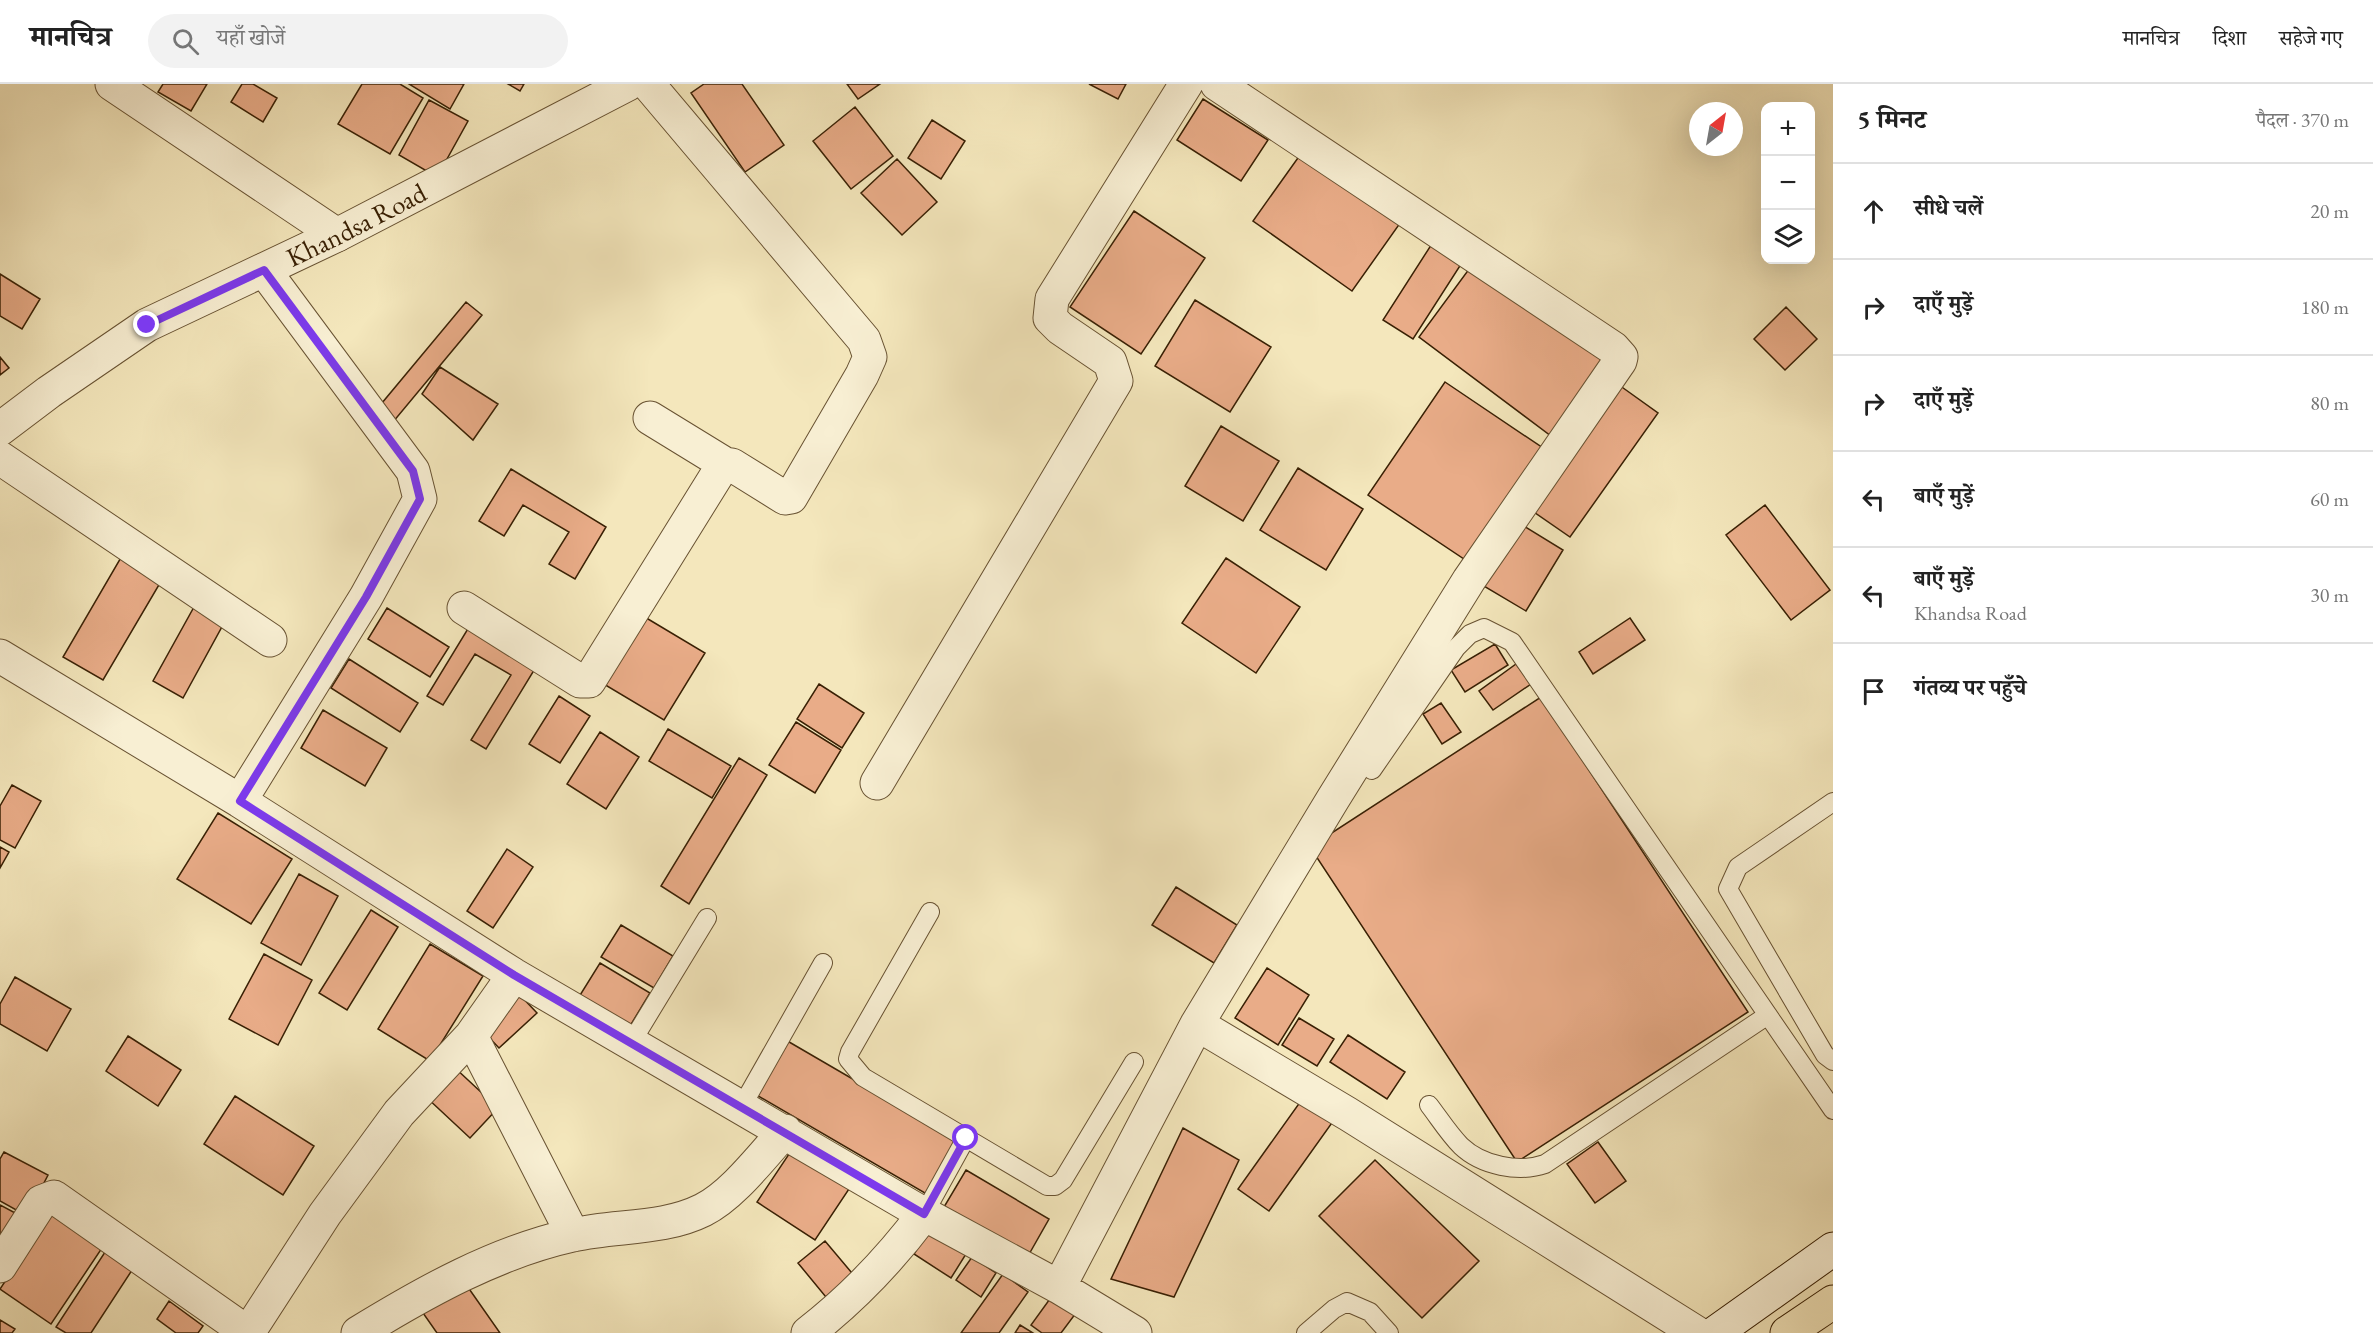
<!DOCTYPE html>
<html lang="hi">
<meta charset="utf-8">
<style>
:root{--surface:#fff;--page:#f2f2f2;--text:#222;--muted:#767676;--line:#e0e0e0}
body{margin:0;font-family:"EB Garamond","Noto Serif Devanagari",serif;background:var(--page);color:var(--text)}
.controls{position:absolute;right:18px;top:18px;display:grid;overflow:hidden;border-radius:12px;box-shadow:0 6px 24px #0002}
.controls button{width:54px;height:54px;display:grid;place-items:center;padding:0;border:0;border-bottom:2px solid var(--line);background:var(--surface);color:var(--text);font:30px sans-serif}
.compass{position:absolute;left:1689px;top:18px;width:54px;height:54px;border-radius:50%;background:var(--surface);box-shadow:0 6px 24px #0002;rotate:31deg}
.stop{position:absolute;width:18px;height:18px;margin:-14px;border:4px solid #7c3aed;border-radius:50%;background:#fff}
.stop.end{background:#7c3aed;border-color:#fff;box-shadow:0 2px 6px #0008}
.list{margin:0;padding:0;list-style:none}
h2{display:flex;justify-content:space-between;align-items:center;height:78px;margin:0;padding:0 24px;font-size:26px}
h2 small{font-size:20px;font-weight:400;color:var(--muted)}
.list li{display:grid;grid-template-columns:39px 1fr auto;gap:18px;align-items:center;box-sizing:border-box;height:96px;padding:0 24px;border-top:2px solid var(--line)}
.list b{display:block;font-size:22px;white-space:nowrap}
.list p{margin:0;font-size:20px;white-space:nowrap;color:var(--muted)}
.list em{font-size:20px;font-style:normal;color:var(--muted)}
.icon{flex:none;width:33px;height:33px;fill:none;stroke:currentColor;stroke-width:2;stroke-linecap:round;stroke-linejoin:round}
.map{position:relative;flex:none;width:1833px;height:1249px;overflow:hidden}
header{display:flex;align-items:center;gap:36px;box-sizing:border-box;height:84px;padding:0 30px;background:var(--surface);border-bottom:2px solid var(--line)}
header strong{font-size:28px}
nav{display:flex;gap:33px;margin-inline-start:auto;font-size:21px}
.search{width:420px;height:54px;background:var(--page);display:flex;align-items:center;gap:15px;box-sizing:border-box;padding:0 21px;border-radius:33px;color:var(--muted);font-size:22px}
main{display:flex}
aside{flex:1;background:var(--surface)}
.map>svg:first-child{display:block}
.building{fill:#e9ac88;stroke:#392004;stroke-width:1.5}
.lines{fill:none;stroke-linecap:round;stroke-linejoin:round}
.service-casing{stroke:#685232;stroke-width:20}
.minor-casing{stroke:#685232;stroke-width:35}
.tertiary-casing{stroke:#685232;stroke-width:35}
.secondary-casing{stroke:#392004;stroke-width:35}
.motorway-casing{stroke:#392004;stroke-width:35}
.service{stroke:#f8efd3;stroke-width:18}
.minor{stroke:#f8efd3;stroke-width:33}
.tertiary{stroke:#f8efd3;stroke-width:33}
.secondary{stroke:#f8efd3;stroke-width:33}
.motorway{stroke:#f4e7bc;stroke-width:33}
.route{stroke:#7c3aed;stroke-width:8}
.labels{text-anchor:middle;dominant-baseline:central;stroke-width:4.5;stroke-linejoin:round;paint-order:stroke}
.street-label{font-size:27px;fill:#392004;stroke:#f8efd3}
</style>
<header>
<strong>मानचित्र</strong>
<div class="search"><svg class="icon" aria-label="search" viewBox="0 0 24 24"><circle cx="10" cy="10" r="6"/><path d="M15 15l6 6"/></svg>यहाँ खोजें</div>
<nav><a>मानचित्र</a><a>दिशा</a><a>सहेजे गए</a></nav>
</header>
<main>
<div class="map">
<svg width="1833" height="1249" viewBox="0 0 1833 1249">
<rect width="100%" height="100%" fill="#f4e7bc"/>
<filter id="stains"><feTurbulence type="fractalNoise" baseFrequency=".00333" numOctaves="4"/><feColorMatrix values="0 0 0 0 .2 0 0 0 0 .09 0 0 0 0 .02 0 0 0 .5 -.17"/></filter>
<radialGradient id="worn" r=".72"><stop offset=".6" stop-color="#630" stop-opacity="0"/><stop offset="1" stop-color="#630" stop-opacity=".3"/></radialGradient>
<path class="building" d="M163 0H207L191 27 158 8Z
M242 0H253L277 14 263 38 231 18Z
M362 0H400L423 14 390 70 338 40Z
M409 0H464L450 25Z
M508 0H524L520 7Z
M704 0H742L784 61 745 88 691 9Z
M847 0H880L858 15Z
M1089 0H1126L1118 15Z
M1203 15 1268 56 1241 97 1177 56Z
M429 16 468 37 437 93 399 71Z
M855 23 893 72 851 105 813 57Z
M932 36 965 57 941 95 908 74Z
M1305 64 1403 135 1352 207 1253 137Z
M897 75 937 118 902 151 861 109Z
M1134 127 1205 174 1141 270 1070 223Z
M1435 155 1465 174 1413 255 1383 236Z
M1475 177 1616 281 1559 358 1419 253Z
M0 190 40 215 22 245 0 232Z
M1195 216 1271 263 1230 328 1155 282Z
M466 218 482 231 393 338 377 325Z
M1786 223 1817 255 1785 286 1754 255Z
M0 273 9 284 0 291Z
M440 283 498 320 473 356 422 310Z
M1445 298 1546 366 1470 479 1368 411Z
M1619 301 1658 329 1570 453 1531 426Z
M1221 342 1279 377 1243 437 1185 402Z
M1298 384 1363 425 1326 486 1260 446Z
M511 385 606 443 575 495 549 480 569 448 523 421 504 452 479 437Z
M1765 421 1830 506 1791 536 1726 451Z
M1514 436 1563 466 1526 527 1477 498Z
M123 470 163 494 103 596 63 573Z
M1226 474 1300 523 1256 589 1182 539Z
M194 523 224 539 183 614 153 597Z
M387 524 449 563 430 593 368 555Z
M643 532 705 569 664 636 602 599Z
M1630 534 1645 556 1593 590 1579 568Z
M469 543 536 583 486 665 471 656 511 591 475 570 443 621 427 612Z
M1495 560 1508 581 1465 608 1451 586Z
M349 575 418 619 400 648 331 604Z
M1516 580 1531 600 1493 626 1479 607Z
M819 600 864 629 842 664 797 635Z
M559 612 590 632 560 679 529 660Z
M1541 613 1748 928 1517 1078 1310 763Z
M1441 619 1461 648 1442 660 1423 630Z
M323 626 387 664 365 702 301 664Z
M796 638 841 666 815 709 769 681Z
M668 645 731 682 712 714 649 677Z
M600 648 639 673 606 725 567 700Z
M739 674 767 691 689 820 661 802Z
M12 701 41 717 15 764 0 756V722Z
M218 729 292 775 251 840 177 795Z
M0 763 9 768 0 784Z
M507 765 533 783 493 844 467 827Z
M299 790 338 812 301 881 261 859Z
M1176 803 1237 841 1214 879 1152 841Z
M371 826 398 843 347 926 319 909Z
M621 841 673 872 654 904 601 873Z
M430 860 483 892 430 977 378 945Z
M264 870 312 896 278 961 229 935Z
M600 879 650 909 627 947 577 916Z
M1267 884 1309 911 1278 961 1235 934Z
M15 893 71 925 47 967 0 940V920Z
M518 909 537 929 499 964 480 944Z
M1299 934 1334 955 1317 982 1282 961Z
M1348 951 1405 988 1387 1015 1330 978Z
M128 952 181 986 158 1022 106 987Z
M784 955 961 1058 930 1112 753 1009Z
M453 982 498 1024 470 1054 425 1012Z
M235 1012 314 1062 283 1111 204 1060Z
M1303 1014 1334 1036 1269 1127 1238 1105Z
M1183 1044 1239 1076 1174 1213 1111 1195Z
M1598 1058 1626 1097 1595 1119 1567 1080Z
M793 1064 851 1102 815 1156 757 1118Z
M4 1068 48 1091 27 1132 0 1117V1075Z
M1375 1076 1479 1177 1422 1234 1319 1132Z
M966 1086 1049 1135 1028 1172 944 1123Z
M0 1121 19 1131 0 1162Z
M53 1126 104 1161 51 1240 0 1205Z
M929 1145 966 1170 951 1194 914 1170Z
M825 1157 857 1195 830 1218 798 1179Z
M109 1162 136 1180 91 1249H66L56 1243Z
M972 1173 996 1189 981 1213 956 1196Z
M1003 1190 1028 1208 999 1249H961Z
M465 1199 500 1249H437L423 1229Z
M1052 1212 1076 1229 1061 1249H1042L1031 1241Z
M169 1217 203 1242 198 1249H176L157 1235Z
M0 1236 15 1245 12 1249H0Z
M1020 1241 1033 1249H1015Z"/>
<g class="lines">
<g class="service-casing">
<path id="service" d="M1372 686 1456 564 1470 550 1484 544 1512 558 1833 1026
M1833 718 1738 783 1728 805 1825 971 1833 977
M930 828 850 968 848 975 863 993 1047 1102H1055L1063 1096 1134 978
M631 959 707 834
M1429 1021C1439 1034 1449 1050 1461 1062 1482 1082 1519 1089 1545 1080L1768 931
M742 1022 823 879
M924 1130 966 1054
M1306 1249 1334 1225 1347 1218 1370 1228 1389 1249"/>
</g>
<g class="minor-casing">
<path id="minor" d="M112 0 337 151
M650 334 725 380
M0 374 270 556
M464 524 580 597H589L720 386 725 380 732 381 785 414 791 413 862 291 870 273 864 256 648 0
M0 572 240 717 514 891 915 1125 1059 1203 1135 1249
M877 699 1116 297 1110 278 1060 244 1050 234 1052 215 1186 0
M240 717 366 513 420 415 413 387 264 186
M1197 940 1348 1030 1697 1249
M471 952 573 1151
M0 1182 41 1118 54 1113 248 1249
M1059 1203 1197 940 1333 715 1469 496 1620 277 1621 273 1613 264 1217 0
M248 1249 325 1130 399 1029 471 952 514 891
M358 1249C425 1208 496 1168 573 1151 616 1141 663 1146 703 1126 733 1111 762 1072 785 1047
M808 1249C852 1215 891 1174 924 1130"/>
</g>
<g class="tertiary-casing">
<g id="tertiary">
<path id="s1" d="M0 345 49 308 147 241 337 151 628 0"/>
</g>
</g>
<g class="secondary-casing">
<path id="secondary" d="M1715 1249 1833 1165"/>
</g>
<g class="motorway-casing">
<path id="motorway" d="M1787 1249 1833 1218"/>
</g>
<use href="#service" class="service"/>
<use href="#minor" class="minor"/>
<use href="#tertiary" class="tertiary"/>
<use href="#secondary" class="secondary"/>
<use href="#motorway" class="motorway"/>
</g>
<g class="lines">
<path class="route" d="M147 241 264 186 413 387 420 415 366 513 240 717 514 891 924 1130 966 1054"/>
</g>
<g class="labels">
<g class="street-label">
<text stroke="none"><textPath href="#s1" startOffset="412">Khandsa Road</textPath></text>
</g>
</g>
<rect width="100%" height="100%" filter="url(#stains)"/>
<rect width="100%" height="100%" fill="url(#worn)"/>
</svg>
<div class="controls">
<button>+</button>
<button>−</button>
<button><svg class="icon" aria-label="layers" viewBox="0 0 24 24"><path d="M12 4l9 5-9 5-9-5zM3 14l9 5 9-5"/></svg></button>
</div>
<svg class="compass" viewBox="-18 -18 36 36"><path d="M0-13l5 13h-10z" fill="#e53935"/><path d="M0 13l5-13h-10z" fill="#767676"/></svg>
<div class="stop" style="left:966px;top:1054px"></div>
<div class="stop end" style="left:147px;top:241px"></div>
</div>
<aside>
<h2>5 मिनट<small>पैदल · 370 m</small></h2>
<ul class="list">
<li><svg class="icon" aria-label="ahead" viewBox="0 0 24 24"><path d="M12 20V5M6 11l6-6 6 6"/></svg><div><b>सीधे चलें</b></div><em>20 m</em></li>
<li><svg class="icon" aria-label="right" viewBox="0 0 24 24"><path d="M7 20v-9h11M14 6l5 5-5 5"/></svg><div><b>दाएँ मुड़ें</b></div><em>180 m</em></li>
<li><svg class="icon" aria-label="right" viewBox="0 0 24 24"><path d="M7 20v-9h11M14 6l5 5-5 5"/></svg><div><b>दाएँ मुड़ें</b></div><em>80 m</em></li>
<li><svg class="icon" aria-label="left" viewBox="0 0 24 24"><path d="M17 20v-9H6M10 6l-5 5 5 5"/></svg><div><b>बाएँ मुड़ें</b></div><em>60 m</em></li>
<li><svg class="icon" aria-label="left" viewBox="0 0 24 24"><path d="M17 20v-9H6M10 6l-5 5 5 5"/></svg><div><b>बाएँ मुड़ें</b><p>Khandsa Road</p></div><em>30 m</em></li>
<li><svg class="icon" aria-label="arrive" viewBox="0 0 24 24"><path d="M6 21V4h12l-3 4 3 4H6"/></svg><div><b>गंतव्य पर पहुँचे</b></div></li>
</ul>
</aside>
</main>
